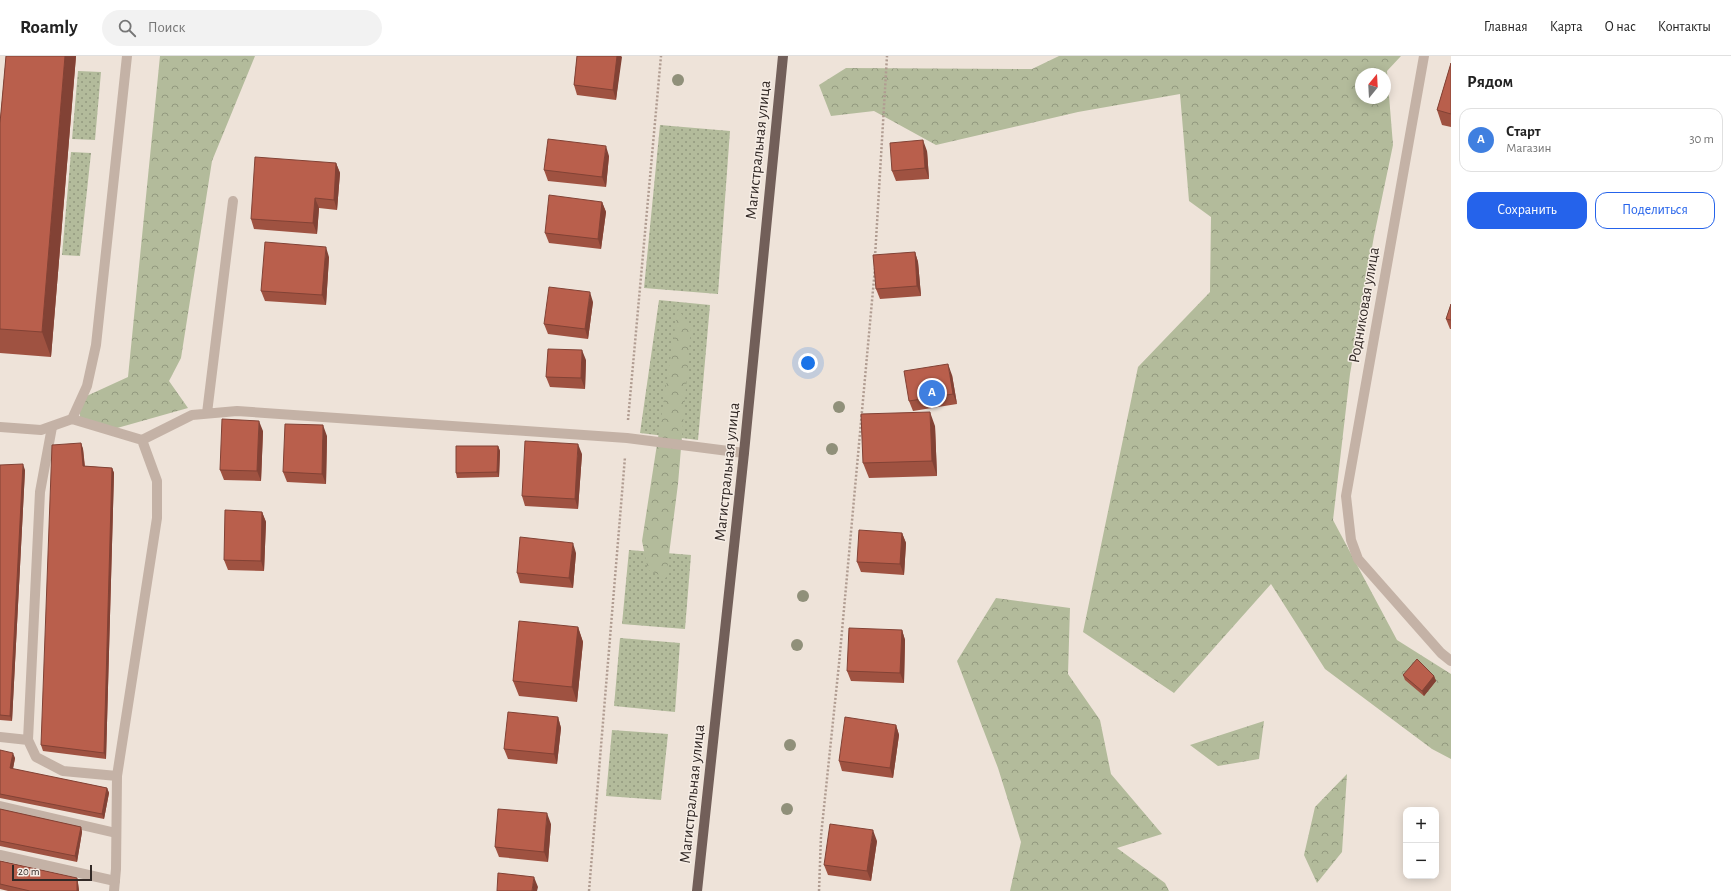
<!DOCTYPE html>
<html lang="ru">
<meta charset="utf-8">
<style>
:root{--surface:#fff;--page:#f2f2f2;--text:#222;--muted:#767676;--line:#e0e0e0;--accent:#2563eb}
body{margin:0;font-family:"Alegreya Sans",sans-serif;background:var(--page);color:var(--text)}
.controls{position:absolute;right:12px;bottom:12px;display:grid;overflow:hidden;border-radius:8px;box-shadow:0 2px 10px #0003}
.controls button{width:36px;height:36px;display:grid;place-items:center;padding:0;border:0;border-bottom:1px solid var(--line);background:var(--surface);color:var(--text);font:20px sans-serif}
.compass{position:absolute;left:1355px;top:12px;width:36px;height:36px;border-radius:50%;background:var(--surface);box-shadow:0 2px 10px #0003;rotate:18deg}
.scale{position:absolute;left:12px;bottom:10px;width:80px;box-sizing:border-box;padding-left:4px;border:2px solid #322926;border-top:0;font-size:11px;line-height:14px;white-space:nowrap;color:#322926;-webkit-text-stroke:3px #f6ede5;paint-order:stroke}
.you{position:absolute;left:808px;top:307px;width:14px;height:14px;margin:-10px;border:3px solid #fff;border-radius:50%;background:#1a73e8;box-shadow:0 0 0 6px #1a73e833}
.badge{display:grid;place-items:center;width:26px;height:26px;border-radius:50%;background:var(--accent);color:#fff;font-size:13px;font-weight:700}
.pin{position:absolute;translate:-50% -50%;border:2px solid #fff;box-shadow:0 1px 4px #0006}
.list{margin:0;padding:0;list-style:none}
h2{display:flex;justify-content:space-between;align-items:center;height:52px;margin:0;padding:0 16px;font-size:17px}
h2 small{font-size:13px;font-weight:400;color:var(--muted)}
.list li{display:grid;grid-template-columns:26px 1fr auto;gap:12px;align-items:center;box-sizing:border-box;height:64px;margin:0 8px 8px;padding:0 8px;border:1px solid var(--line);border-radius:12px}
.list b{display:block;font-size:15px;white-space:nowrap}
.list p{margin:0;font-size:13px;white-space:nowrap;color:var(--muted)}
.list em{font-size:13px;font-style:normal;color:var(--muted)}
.actions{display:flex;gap:8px;padding:12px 16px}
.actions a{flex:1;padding:9px 0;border:1px solid var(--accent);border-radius:12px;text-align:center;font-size:14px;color:var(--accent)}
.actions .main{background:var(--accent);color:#fff}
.icon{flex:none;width:22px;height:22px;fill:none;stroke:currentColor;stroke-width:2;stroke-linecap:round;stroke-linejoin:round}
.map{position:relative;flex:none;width:1451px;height:835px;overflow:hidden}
header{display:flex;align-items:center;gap:24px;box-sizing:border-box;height:56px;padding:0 20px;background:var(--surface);border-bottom:1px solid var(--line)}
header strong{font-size:19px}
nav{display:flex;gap:22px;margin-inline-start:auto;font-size:14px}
.search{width:280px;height:36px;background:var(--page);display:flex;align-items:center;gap:10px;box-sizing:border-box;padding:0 14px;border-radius:22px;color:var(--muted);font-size:15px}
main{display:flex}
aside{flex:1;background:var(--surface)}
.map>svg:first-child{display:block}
.grass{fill:url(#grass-dots)}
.forest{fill:url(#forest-crowns);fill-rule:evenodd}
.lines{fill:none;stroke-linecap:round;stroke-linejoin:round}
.path{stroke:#b09c91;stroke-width:2.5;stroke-dasharray:2 2;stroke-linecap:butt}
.lane{stroke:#c4b2a6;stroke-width:10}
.street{stroke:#c4b2a6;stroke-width:10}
.primary{stroke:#725f59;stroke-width:10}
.tree{fill:#90907a}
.wall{fill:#9f5241}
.shaded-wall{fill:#824235}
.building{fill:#b95f4c;stroke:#824235}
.labels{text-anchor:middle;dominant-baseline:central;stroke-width:3;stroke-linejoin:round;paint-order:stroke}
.street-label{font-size:16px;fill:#322926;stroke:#f6ede5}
</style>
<header>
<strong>Roamly</strong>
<div class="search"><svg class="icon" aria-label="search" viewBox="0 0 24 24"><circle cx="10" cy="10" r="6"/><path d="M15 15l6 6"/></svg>Поиск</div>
<nav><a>Главная</a><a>Карта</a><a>О нас</a><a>Контакты</a></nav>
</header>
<main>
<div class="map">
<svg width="1451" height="835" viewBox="0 0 1451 835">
<defs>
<pattern id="grass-dots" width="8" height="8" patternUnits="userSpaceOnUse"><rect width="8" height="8" fill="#b3bb9b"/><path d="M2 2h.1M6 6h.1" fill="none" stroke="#92987e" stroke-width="1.8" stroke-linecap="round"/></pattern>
<pattern id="forest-crowns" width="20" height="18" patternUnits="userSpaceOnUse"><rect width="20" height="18" fill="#b3bb9b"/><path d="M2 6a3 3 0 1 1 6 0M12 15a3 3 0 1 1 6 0" fill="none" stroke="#92987e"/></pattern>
</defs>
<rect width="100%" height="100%" fill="#eee3d9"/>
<path class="grass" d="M78 15 101 16 95 84 72 83Z
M660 69 730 75 718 238 644 232Z
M71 96 91 97 80 200 62 199Z
M659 244 710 249 698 384 640 377Z
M629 494 691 499 685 573 622 568Z
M620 582 680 587 675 656 614 650Z
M612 674 668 678 661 744 606 740Z"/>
<path class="forest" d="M160 0H255L212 105 181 302 169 325 188 352 103 376 80 367V343L128 321Z
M1059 0H1401L1387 15 1393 89 1374 180 1350 318 1333 464 1397 584 1451 618V703L1432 693 1325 613 1271 528 1174 637 1083 576 1138 311 1210 236 1211 161 1189 145 1180 38 1078 56 936 89 874 55 831 60 819 29 846 12 1032 13ZM1361 18H1385V42H1361Z
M678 253 691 272 678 428 666 522 648 514 642 485Z
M996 542 1070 552 1068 618 1100 664 1111 718 1162 778 1117 792 1165 827 1169 835H1010L1021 786 998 712 957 605Z
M1264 665 1259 703 1218 710 1190 689Z
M1347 718 1342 796 1317 827 1304 799 1315 751Z"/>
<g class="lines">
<path class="path" d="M875 201 887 0
M628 364 661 0
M589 835 625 401
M819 835 821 780 839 608 875 212"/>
<path class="lane" d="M207 357 233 145
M142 384 192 359 237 355 627 382 744 397
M0 681 28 684 36 701 63 715 117 720
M28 684 40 436 52 371
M0 750 116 777
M0 799 115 825"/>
<path class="street" d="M1424 0 1346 440 1351 484 1358 503 1441 597 1451 605
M72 363 142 384 157 425V462L117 720 116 813 114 835
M0 371 41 374 72 363 87 330 96 289 127 0"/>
<path class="primary" d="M697 835 744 397 783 0"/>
</g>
<g class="tree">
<circle cx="678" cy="24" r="6"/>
<circle cx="839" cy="351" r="6"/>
<circle cx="832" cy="393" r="6"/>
<circle cx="803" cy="540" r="6"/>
<circle cx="797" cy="589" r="6"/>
<circle cx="790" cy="689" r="6"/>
<circle cx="787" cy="753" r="6"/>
</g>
<path class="wall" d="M6 0H76L51 301 0 297V67Z
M577 0H621L616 44 577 39 574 29Z
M1451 7V71L1442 69 1437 54Z
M927 95 929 123 896 125 892 115Z
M609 100 606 131 548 125 544 114Z
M336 107 340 117 337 154 319 152 317 178 254 173 251 163Z
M602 146 606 156 601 193 549 187 545 177Z
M915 196 918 206 921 240 880 243 876 233Z
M329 201 326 249 265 245 261 235Z
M593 246 588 283 548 278 544 268Z
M1451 248V273H1450L1446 263Z
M586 304 585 333 550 331 546 321Z
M952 319 957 348 913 355 909 345Z
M935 370 937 420 869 422 863 407Z
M263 375 261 425 224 424 220 414Z
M327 380 326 428 287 426 283 416Z
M81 387 83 393 85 410 112 412 114 417 106 703 43 695 41 689Z
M498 390 500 395 499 421 457 422 456 417Z
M582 398 578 453 525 450 522 440Z
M0 409 25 414 12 665 0 664Z
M262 456 266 466 264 515 228 514 224 504Z
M902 477 906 487 904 519 861 516 857 506Z
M576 497 573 532 520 527 517 517Z
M578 571 583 586 577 646 519 640 513 625Z
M902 574 905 584 904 627 851 625 847 615Z
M1403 619 1434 620 1436 625 1424 640 1405 624Z
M558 661 561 672 557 708 508 703 504 693Z
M896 669 899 679 893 722 842 715 839 705Z
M0 694 15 702 13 713 107 732 109 737 104 763 0 742Z
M0 753 81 771 82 776 77 806 0 790Z
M551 768 548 806 499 801 495 791Z
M877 785 871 825 828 819 824 809Z
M0 805 77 822 78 827 79 835H8L0 833Z"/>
<path class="shaded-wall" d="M65 0H76L51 301 42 276Z
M617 0H621L622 1 616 44 613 34Z
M923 84 927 95 929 123 925 112Z
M606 90 609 100 606 131 602 121Z
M336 107 340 117 337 154 334 144Z
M315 142 319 152 317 178 313 167Z
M602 146 606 156 601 193 598 183Z
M326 191 329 201 326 249 322 239Z
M915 196 918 206 921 240 917 230Z
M590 236 593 246 588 283 585 273Z
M582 294 586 304 585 333 581 322Z
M948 308 952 319 957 348 953 338Z
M930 356 935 370 937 420 932 405Z
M259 365 263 375 261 425 257 415Z
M323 369 327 380 326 428 322 418Z
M81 387 83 393 85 415 83 410Z
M578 388 582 398 578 453 575 443Z
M498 390 500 395 499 421 497 416Z
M23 408 25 414 12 665 10 660Z
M112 412 114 417 106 703 104 697Z
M262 456 266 466 264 515 261 505Z
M902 477 906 487 904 519 900 508Z
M573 487 576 497 573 532 569 522Z
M578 571 583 586 577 646 572 631Z
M902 574 905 584 904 627 900 617Z
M1434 620 1436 625 1424 640 1422 635Z
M558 661 561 672 557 708 554 698Z
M896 669 899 679 893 722 890 712Z
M13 697 15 702 12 717 10 712Z
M107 732 109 737 104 763 102 758Z
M547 757 551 768 548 806 544 796Z
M81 771 82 776 77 806 75 800Z
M873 774 877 785 871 825 867 815Z
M534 821 538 831 537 835H532Z
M77 822 78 827 79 835H77Z"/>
<path class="building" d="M6 0H65L42 276 0 273V67Z
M577 0H617L613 34 574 29Z
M1451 7V58L1437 54Z
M548 83 606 90 602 121 544 114Z
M923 84 925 112 892 115 890 87Z
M255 101 336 107 334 144 315 142 313 167 251 163Z
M549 139 602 146 598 183 545 177Z
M265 186 326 191 322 239 261 235Z
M915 196 917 230 876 233 873 199Z
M549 231 590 236 585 273 544 268Z
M1451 248V264L1446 263Z
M548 293 582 294 581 322 546 321Z
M948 308 953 338 909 345 904 315Z
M930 356 932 405 863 407 861 358Z
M222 363 259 365 257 415 220 414Z
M285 368 323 369 322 418 283 416Z
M525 385 578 388 575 443 522 440Z
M81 387 83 410 112 412 104 697 41 689 52 389Z
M456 390H498L497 416 456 417Z
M23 408 10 660 0 659V409Z
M225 454 262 456 261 505 224 504Z
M859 474 902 477 900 508 857 506Z
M520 481 573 487 569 522 517 517Z
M519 565 578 571 572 631 513 625Z
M849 572 902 574 900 617 847 615Z
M1417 603 1434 620 1422 635 1403 619Z
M508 656 558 661 554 698 504 693Z
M845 661 896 669 890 712 839 705Z
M0 694 13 697 10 712 107 732 102 758 0 738Z
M0 753 81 771 75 800 0 785Z
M498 753 547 757 544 796 495 791Z
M830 768 873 774 867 815 824 809Z
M0 805 77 822V835H30L0 828Z
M498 817 534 821 532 835H497Z"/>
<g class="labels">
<g class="street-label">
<text transform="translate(758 94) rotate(-84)">Магистральная улица</text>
<text transform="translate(1364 249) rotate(-80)">Родниковая улица</text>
<text transform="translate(727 416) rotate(-84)">Магистральная улица</text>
<text transform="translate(692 738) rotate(-84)">Магистральная улица</text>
</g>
</g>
</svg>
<div class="controls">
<button>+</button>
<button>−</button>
</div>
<svg class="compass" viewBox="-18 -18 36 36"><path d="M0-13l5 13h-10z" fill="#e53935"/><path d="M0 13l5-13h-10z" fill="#767676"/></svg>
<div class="scale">20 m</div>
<div class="you"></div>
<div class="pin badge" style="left:932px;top:337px;background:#3f7fe0">A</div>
</div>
<aside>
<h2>Рядом<small></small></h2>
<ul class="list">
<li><span class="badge" style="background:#3f7fe0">A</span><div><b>Старт</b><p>Магазин</p></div><em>30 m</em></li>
</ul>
<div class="actions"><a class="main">Сохранить</a><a>Поделиться</a></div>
</aside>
</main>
